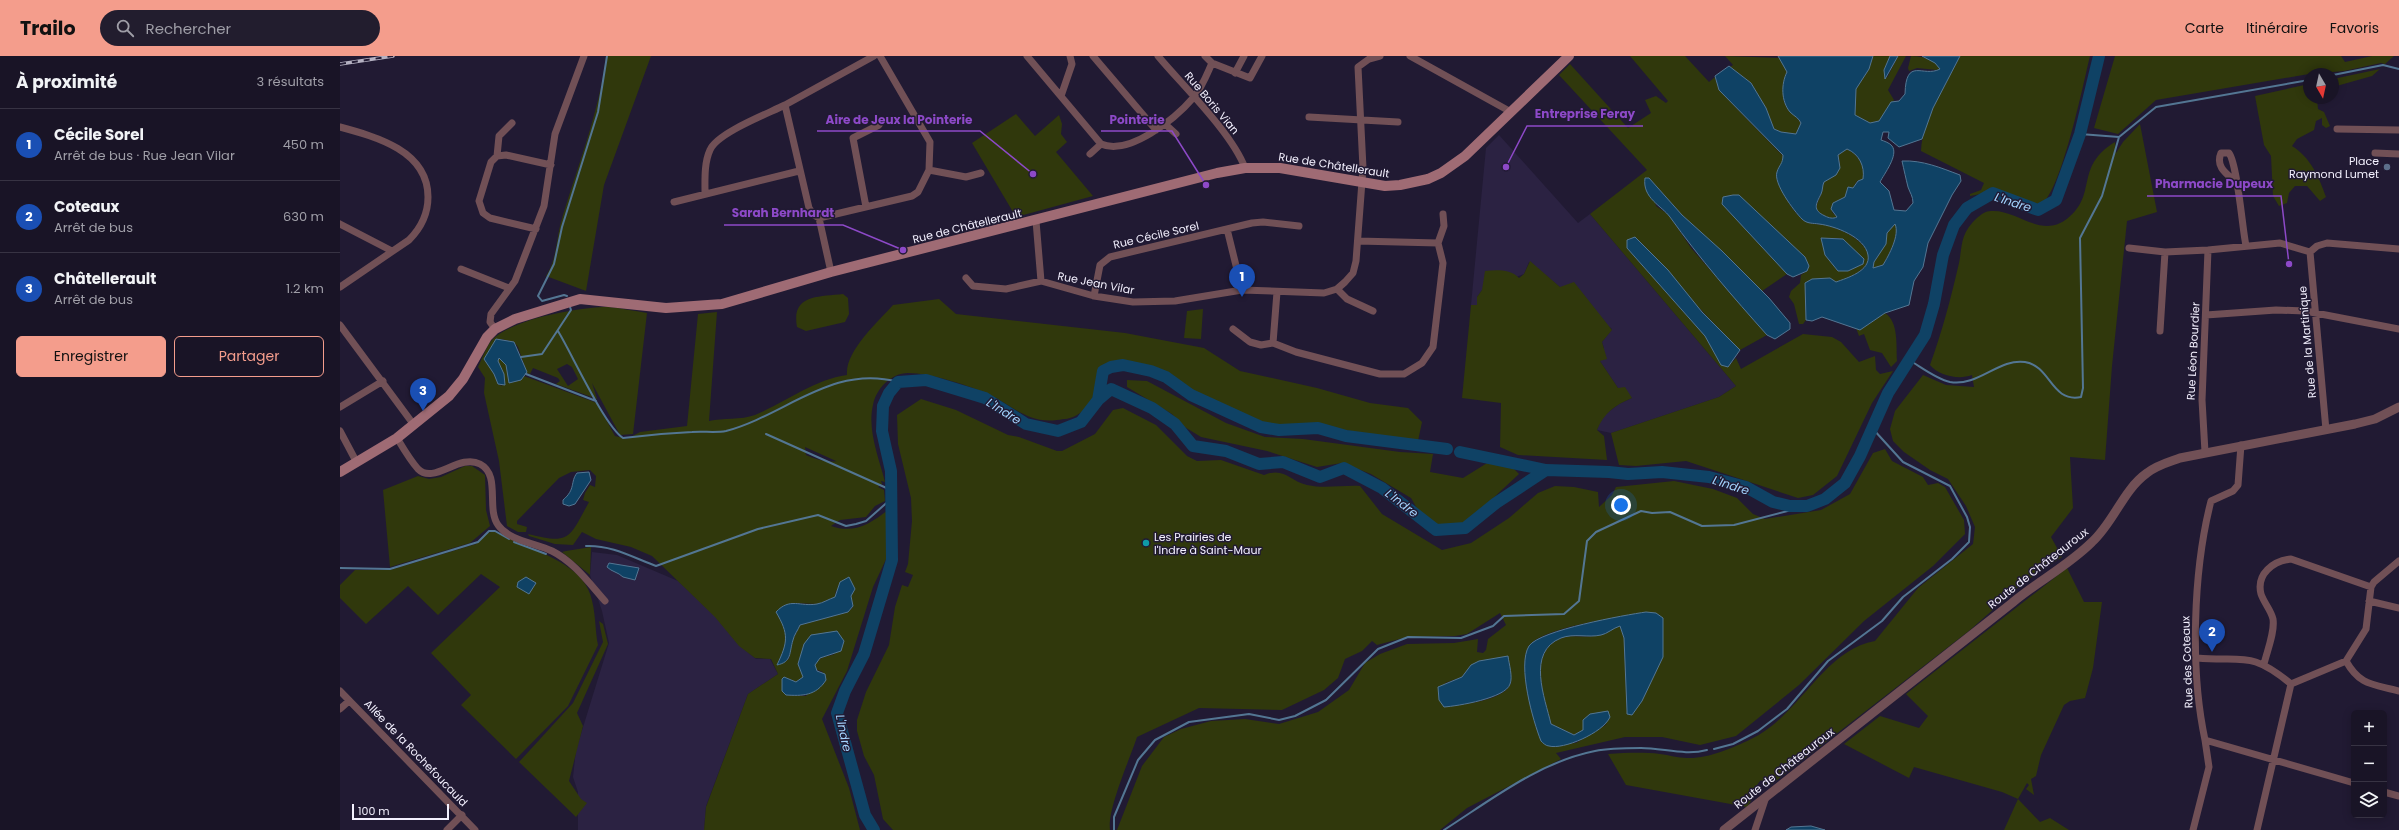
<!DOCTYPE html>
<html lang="fr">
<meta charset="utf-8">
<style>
:root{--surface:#191426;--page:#221d2e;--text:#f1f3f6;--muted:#9f9ea7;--line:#373343;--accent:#f49d8c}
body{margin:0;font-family:Poppins,sans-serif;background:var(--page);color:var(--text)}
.controls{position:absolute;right:12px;bottom:12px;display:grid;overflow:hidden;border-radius:6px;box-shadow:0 2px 10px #0003}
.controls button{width:36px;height:36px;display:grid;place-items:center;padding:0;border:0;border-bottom:1px solid var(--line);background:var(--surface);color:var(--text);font:20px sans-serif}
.compass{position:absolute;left:1963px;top:12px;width:36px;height:36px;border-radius:50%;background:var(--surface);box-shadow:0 2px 10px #0003;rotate:171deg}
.scale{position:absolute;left:12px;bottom:10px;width:97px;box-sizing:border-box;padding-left:4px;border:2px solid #f3f0fe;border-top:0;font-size:11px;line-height:14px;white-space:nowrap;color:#f3f0fe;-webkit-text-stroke:3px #211a33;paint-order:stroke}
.you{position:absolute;left:1281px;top:449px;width:14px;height:14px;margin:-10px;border:3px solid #fff;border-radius:50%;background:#1a73e8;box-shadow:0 0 0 6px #1a73e833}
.badge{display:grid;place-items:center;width:26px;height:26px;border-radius:50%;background:var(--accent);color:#fff;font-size:13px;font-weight:700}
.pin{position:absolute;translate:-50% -33px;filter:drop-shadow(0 1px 2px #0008)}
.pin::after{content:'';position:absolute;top:21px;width:14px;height:12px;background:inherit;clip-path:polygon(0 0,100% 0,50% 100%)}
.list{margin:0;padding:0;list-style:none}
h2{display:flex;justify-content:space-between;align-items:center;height:52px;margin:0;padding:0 16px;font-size:17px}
h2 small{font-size:13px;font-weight:400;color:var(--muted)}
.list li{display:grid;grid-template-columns:26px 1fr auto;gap:12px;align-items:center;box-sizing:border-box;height:72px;padding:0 16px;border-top:1px solid var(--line)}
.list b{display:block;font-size:15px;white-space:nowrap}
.list p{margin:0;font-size:13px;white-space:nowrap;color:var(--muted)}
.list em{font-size:13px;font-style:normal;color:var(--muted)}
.actions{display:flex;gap:8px;padding:12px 16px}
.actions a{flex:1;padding:9px 0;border:1px solid var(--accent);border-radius:6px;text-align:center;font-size:14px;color:var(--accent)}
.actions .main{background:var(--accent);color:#111}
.icon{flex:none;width:22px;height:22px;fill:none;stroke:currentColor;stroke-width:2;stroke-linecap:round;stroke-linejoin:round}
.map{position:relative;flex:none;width:2059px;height:774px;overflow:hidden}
header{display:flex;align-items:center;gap:24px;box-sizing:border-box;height:56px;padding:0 20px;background:var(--accent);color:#111}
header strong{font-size:19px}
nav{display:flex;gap:22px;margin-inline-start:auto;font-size:14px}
.search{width:280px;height:36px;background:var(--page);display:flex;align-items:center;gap:10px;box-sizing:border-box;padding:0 14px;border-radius:22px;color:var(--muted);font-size:15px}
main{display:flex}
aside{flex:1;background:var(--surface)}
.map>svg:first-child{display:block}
.built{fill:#2b2242}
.green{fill:#30380c;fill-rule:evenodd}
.water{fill:#0f4265;stroke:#537693;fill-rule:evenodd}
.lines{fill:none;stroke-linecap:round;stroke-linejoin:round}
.stream{stroke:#537693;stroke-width:2}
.river{stroke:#0f4265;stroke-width:12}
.minor{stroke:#715056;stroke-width:7}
.tertiary{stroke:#715056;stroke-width:9}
.secondary{stroke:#9f6b74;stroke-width:10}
.rail-casing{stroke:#b5b1c2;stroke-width:3.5}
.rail{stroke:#211a33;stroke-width:2;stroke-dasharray:6;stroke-linecap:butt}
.service-dot{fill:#5c6f8a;stroke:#211a33;stroke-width:1.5}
.culture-dot{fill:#0f9aa8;stroke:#211a33;stroke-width:1.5}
.labels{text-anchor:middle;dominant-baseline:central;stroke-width:3;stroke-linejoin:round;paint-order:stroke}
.street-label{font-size:11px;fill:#f3f0fe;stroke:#211a33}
.poi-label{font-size:11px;fill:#f3f0fe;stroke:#211a33;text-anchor:end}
.water-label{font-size:12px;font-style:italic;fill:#a2d3fd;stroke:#211a33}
.leader{fill:none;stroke:#8d49c8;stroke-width:1.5}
.callout-dot{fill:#8d49c8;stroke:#211a33;stroke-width:1.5}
.callout-label{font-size:12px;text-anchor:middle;font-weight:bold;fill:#8d49c8;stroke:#211a33;stroke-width:3;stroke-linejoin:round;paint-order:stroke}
</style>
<header>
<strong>Trailo</strong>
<div class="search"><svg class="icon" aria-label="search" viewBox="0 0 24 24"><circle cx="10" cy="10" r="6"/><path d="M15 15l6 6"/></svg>Rechercher</div>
<nav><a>Carte</a><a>Itinéraire</a><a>Favoris</a></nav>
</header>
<main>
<aside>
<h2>À proximité<small>3 résultats</small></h2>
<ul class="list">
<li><span class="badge" style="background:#1a4fb4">1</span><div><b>Cécile Sorel</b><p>Arrêt de bus · Rue Jean Vilar</p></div><em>450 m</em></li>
<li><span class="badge" style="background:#1a4fb4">2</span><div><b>Coteaux</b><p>Arrêt de bus</p></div><em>630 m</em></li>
<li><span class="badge" style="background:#1a4fb4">3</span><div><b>Châtellerault</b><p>Arrêt de bus</p></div><em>1.2 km</em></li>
</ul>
<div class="actions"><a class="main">Enregistrer</a><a>Partager</a></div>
</aside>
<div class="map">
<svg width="2059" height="774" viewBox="0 0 2059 774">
<rect width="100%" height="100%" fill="#211a33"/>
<path class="built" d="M1159 79 1238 167 1250 158 1396 330 1379 341 1271 377 1257 374 1262 361 1279 348 1292 342 1278 332 1260 305 1264 292 1262 286 1272 273 1189 206 1184 218 1142 234 1137 241V249H1131L1146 92Z
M252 496 277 499 338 525 375 560 400 590 416 603H430L438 618 408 638 366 750 364 774H238V736L233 721 236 694 269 587 262 555 250 519Z"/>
<path class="green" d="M266 0H311L264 129 246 235 206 220C216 205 216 187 220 170 236 113 259 59 266 0Z
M1290 0H1345L1369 26 1375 21 1379 34 1443 100V108L1437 116C1442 134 1448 151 1463 164 1470 170 1484 167 1492 171 1505 175 1520 183 1527 195 1539 219 1480 231 1465 235L1466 264 1463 268H1459L1454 248 1449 241 1451 235 1460 227 1461 219 1467 215 1469 210 1465 201 1382 148 1447 218 1422 235 1342 159 1309 122 1316 150 1329 159 1351 192 1427 279 1400 294C1381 274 1361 255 1343 234 1327 216 1313 197 1295 181L1287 192 1365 280 1377 301 1388 311 1396 302 1401 313 1463 278 1492 281 1501 286 1519 306 1535 300 1536 314 1540 318 1553 315 1532 347 1497 420 1473 439 1458 442 1346 405 1296 410 1279 409 1271 377 1379 341 1396 330 1250 158 1307 114 1219 19 1230 8 1288 72 1311 57 1305 44 1316 40 1326 47 1328 45ZM1481 182H1499L1520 199 1523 208 1508 215H1498L1485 199Z
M1385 0 1440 2 1447 16 1443 31 1444 46 1461 67 1456 78 1441 76 1434 73 1426 52 1411 27 1390 11 1393 9Z
M1533 0H1550L1544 14 1547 22 1558 0H1566L1548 34 1554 44 1539 65 1530 67 1515 59 1516 33 1529 13Z
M1571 0C1581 0 1596 3 1600 13L1597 14 1577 12 1569 15 1568 12Z
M1620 0H1750C1744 24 1720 144 1699 149 1688 152 1677 140 1666 137 1654 134 1642 138 1630 140V138L1641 134 1644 127 1581 95C1583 60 1605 31 1620 0Z
M1775 0H2001L2005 6 2032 0H2054L2045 8 2041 7 2004 15 1969 18 1816 44 1778 78 1754 72Z
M2040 13 2032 20 1993 31V23Z
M1969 28V42H1977L1978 53 1984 56 1990 70 1986 72 1982 69V62L1976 65 1974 74 1957 83 1952 90C1971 102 1979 121 1986 141L1980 145 1967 130H1955L1949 137 1947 147 1939 150 1933 140 1931 100 1924 89 1915 40Z
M676 58 695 80 719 59 722 68 721 78 727 86 716 96 753 140 676 161 632 87Z
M1800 68 1817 156 1787 165 1772 310 1765 404 1730 401 1733 452 1711 481 1722 501 1683 527 1630 574 1428 731 1421 724C1412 733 1417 739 1407 751L1286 729 1268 698C1286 697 1302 696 1320 698 1329 699 1338 702 1347 702 1367 703 1393 692 1411 683 1459 661 1483 594 1535 585L1578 532 1633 488 1635 471 1626 450 1608 423 1590 414 1564 396 1553 385 1550 373 1555 355 1583 319 1606 329 1634 331 1632 319C1619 324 1599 320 1590 309 1602 276 1611 242 1619 207 1621 198 1621 186 1625 178 1629 169 1641 155 1651 155 1678 153 1701 184 1728 162 1758 138 1734 111 1775 86L1776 97 1783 86Z
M1507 93C1519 99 1525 110 1523 123L1517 125 1513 132 1508 131 1505 141 1493 147 1492 156 1497 161C1493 163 1489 162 1485 160 1472 154 1477 149 1481 138 1483 134 1482 130 1484 126 1495 116 1503 115 1498 99Z
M1555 167C1560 179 1549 198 1543 209L1533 212 1534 206C1544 195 1543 177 1555 167Z
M1190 205 1220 231 1234 226 1272 274 1262 286 1267 303 1260 305 1278 332 1285 331 1292 342C1275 349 1264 357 1257 374L1264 380 1267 404 1178 399 1160 391 1161 347 1122 342 1131 249H1137V241L1142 234 1145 215C1157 214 1170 213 1179 222L1184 218Z
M503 238 508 242 509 258 505 266 466 275 457 271C451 238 479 241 503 238Z
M599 243 616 258 785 277 864 292 900 315 977 332 1030 347 1068 352 1082 366 1078 385 978 370 940 371 923 367 895 357 845 332 817 313 786 305 765 308C752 326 760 346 737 359 731 363 724 363 717 364 689 368 673 350 650 339 631 330 590 317 568 317 551 317 536 333 533 349 527 374 539 402 545 426L541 425 542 428 538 431 544 434 545 445 535 450 526 461 500 464 491 470C514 478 530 468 548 454V499L533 531 507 615 482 663 509 732 520 774H364L366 751 408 638 438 618 431 603 415 602 399 590 375 561 312 500 291 491 256 483 242 476 233 489 215 488 189 480 188 478C231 489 229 482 249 446L243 444 245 437 250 429 255 431 256 420 250 414 231 416 219 422 177 465V468L187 471 186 476H178L167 470 159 405 144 337 145 322 138 311C142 303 146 291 152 284 172 263 239 251 268 251 281 252 294 255 307 257L293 378 280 379 252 327 257 343 216 328 220 325 218 322 193 312 190 318 187 317 178 291 174 286 161 283 144 303 154 318 158 328 162 330 164 318 158 305 159 302 166 309 169 327 181 324 184 320 257 347 275 380 287 383 300 376 347 370 358 258 377 256 369 365C383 362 401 364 415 359 446 346 473 324 507 319 505 295 538 266 553 249ZM227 308 232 311 238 323 228 330 217 313ZM465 391 496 405H497C487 407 475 403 466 399ZM496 534 513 551 508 556 460 569 453 583 449 603 437 609 447 586 445 570 453 547 478 548 495 541ZM464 588 495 598C487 601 473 601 475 613L483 616 466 640 446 639 442 623 447 622 456 626 463 621 458 608Z
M863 253 861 283 844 282 847 255Z
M1545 257C1559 266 1556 290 1557 305L1551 311 1542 297 1530 294 1524 278 1519 280 1516 272 1520 274Z
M787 324 807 325 886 367 925 381 963 383 1060 396 1093 398 1090 416 1123 422 1160 399 1179 418 1135 459 1118 470H1098L1078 454 1071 442 1031 418 1002 407 977 411 927 395 861 381 843 370 832 358 787 331Z
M581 343 616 354 668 379 679 381 717 395H722L755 378 773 354 783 352 816 369 847 400 857 405 881 404 924 419C945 411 949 425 967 429 984 433 1003 429 1020 430L1042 458 1102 494 1131 487 1169 462 1198 437 1215 430 1234 431 1258 436 1259 451 1272 439 1276 431 1334 425 1373 433 1397 442 1413 458 1425 463 1481 454 1510 438 1533 397 1545 393 1552 405 1583 421 1588 429 1598 427 1605 431 1624 464 1625 478 1593 510 1524 565 1459 629 1396 680 1360 689 1322 681H1285L1216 697 1221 703 1127 752 1100 774H777L802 710 824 681 841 673 871 665 905 663 939 668 978 656 1009 634 1025 607 1040 598 1067 588 1114 587 1138 583 1137 596 1143 597 1146 594 1148 583 1166 569 1160 557 1127 578 1115 580 1067 581 1037 589 1032 585 1022 595 1005 603 998 622 984 634 942 654 859 652 797 681C790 703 767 753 770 774H553L543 763 534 719 524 700 517 675V664L526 636 549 589 555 551 562 529 568 531 573 519 565 516 568 508 572 465 571 442 558 388 557 359ZM1323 562 1287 655 1284 582 1280 570C1271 572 1263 578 1254 580 1243 582 1232 578 1221 582 1186 597 1205 642 1211 668L1234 679 1243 674 1267 668 1236 687 1223 688V690L1201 685C1194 665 1176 608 1190 589 1198 577 1243 567 1258 565 1279 561 1302 563 1323 562ZM1131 609 1171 627C1164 644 1130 647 1113 650L1105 627 1122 621Z
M125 410H132L145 419 146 454 150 470 130 487 50 511 43 434 78 420 89 423 101 421Z
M154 475C181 490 235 504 248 533 255 547 255 568 257 584L258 589 228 650 176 703 121 649 131 639 91 597 160 531 141 518 98 559 68 530 26 568 0 542V529L15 514H50L136 488 145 478Z
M251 491 250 519 222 496 226 495Z
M1727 512 1744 546H1762L1753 612 1745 642 1730 645 1724 649 1701 699 1696 720 1691 723 1694 739 1686 733 1689 729 1687 727 1678 743 1700 766 1710 762 1729 774H1664L1678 743 1662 736 1574 711 1569 722 1504 688 1540 660 1579 672 1588 660 1566 638Z
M259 565 263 568 268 588 237 657 243 670 229 725 241 743 247 747 236 761 179 706 233 647 263 586Z"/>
<path class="water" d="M1438 0H1533L1529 13 1516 33 1515 59 1530 67 1539 65 1551 46 1559 45 1565 38C1566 0 1583 22 1600 13L1595 7 1582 0H1620L1593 52 1582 83 1559 91 1548 82 1549 76H1543L1541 84C1544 85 1550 87 1552 90 1559 99 1544 118 1540 126L1549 135 1554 154 1566 155 1573 147C1573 140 1570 137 1568 131 1566 123 1564 114 1562 105 1583 104 1601 112 1620 119L1621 125 1612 139 1588 187 1583 211 1574 225 1569 249 1545 257 1520 274 1482 261 1472 265 1466 264 1465 227 1472 223 1490 222 1496 226C1507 222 1531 215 1528 199 1525 181 1495 170 1479 168 1473 167 1467 168 1462 163 1454 155 1433 127 1437 116 1439 109 1443 108 1443 99L1379 34 1375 20 1389 10 1411 27 1426 52 1434 73 1441 76 1456 78 1461 67C1459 62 1454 60 1450 56 1441 45 1441 28 1447 16ZM1507 93C1519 98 1525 110 1523 123L1518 125 1513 132 1508 131 1505 141 1493 147 1491 153 1497 161C1493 163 1489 162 1485 160 1472 154 1476 148 1481 138 1483 134 1482 130 1484 126L1496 119 1500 112 1498 99ZM1555 168C1560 179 1549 199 1543 209L1533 212 1534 206 1546 188 1547 177Z
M1550 0H1558L1545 23 1544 14Z
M1305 122H1309L1342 159 1382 195 1429 242 1450 267V273L1435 283 1427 279C1393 241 1360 203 1330 161 1322 150 1302 142 1305 122Z
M1393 139H1399L1465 201 1469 210 1467 215 1453 221 1447 218 1382 148 1383 141Z
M1295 181 1328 214 1362 256 1400 294 1388 311 1381 309 1365 280 1287 192V184Z
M1481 182 1503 183 1524 203 1523 208 1508 215H1498L1485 199Z
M156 283 174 286 187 316 181 324 169 327 166 309 159 302 158 305 164 318 165 329 158 328 154 318 144 303Z
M249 416 251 424 235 448 229 450 223 448V444C236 433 230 426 237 417Z
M269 507 299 512 295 524 283 521C278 516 272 516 267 511Z
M186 521 196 527 189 538 177 531 178 526Z
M509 521 515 533 511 540 513 550 508 556 460 569C458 574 454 579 453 584 449 597 452 606 437 609 448 586 449 578 436 556 450 541 460 551 477 548 483 547 489 543 495 541L500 526Z
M1306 556 1316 557 1323 562V601L1302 645 1292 659 1287 658V655L1284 582 1280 570C1273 572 1267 578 1261 579 1248 582 1234 577 1221 582 1186 596 1205 642 1211 668L1234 679 1243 674V664L1250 658 1268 655 1270 661C1263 677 1223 694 1209 690 1206 690 1203 687 1201 685 1193 665 1177 609 1189 590 1200 574 1285 559 1306 556Z
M497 575 504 585 501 595 480 602 475 609 477 615 485 618 486 624C476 640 462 640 446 639L442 635V623L444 621 456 626 463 621 458 608 464 588 471 579Z
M1168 600C1169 608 1173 621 1170 628 1166 642 1118 650 1104 651L1099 644 1098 631 1122 621 1131 609 1139 605Z
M1471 770 1485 774H1446L1451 771Z"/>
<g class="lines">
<path class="stream" d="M1993 19 2043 9 2059 13
M1779 81 1816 51 1969 24
M227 240 224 239 202 245 198 240 214 208 222 171 258 56 267 0
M218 275C232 298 264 369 283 382 306 379 329 377 352 376 363 375 376 377 386 375 446 359 492 308 558 326
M181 301 202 298 231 254 230 251
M1569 304C1581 311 1596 323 1610 326 1638 331 1659 302 1685 306 1711 310 1711 347 1741 341L1743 332 1740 182 1762 140 1779 81 1740 78
M186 318 256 345
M426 378 551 434
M174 486 206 498
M246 490C272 489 292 501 316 510L418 473 478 459 506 470 516 468 526 465 551 443
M0 512 50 513 138 486 149 475H155L169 483
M1374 693 1393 688 1418 675 1447 653 1488 605 1542 565 1563 541 1612 503 1629 486 1630 471 1627 461 1610 430 1563 406 1533 373
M774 774V761L798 704 815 684 849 666 909 658 939 664 955 660 986 644 1038 593 1068 581 1121 582 1153 570 1164 560 1224 558 1239 545 1247 485 1256 476 1301 455 1312 457 1330 456 1362 470 1394 469 1467 450
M1104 774C1151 744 1199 706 1255 695 1269 692 1286 692 1301 692 1323 692 1345 700 1367 694"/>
<path class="river" d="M758 344 763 315 771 311 783 309 811 315 826 321 851 339 921 371 939 374 978 372 1006 380 1107 393
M1120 396 1206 414
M534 774 525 759 497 657 505 635 524 598 552 504 551 415 542 375 543 350 549 337 558 326 586 324 645 342 686 368 718 375 741 366 758 344 771 333 812 352 835 368 853 390 886 395 919 408 943 406 980 421 1004 412 1042 432 1096 474 1125 472 1156 447 1206 414 1269 416 1288 418 1322 416 1369 421 1406 431 1433 446 1450 450H1467L1485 443 1505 427 1520 400 1548 337 1585 279 1594 248 1603 199 1614 169 1627 152 1653 137 1698 154 1716 144 1740 78 1759 0"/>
<path class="minor" d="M687 0 761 88C789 100 835 63 853 42 862 32 867 18 872 7
M753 0 816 74
M818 0C843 30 892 77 905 112
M865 0 872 7 910 22 922 0
M1070 0 1171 56
M895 17 904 0
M721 40 732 8 730 0
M969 61 1058 66
M824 67 836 78
M0 71C37 81 88 95 88 141 88 158 81 172 69 184L0 231
M1997 73 2059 74
M2035 97 2059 98
M750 98 761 88
M157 100 159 80 172 67
M589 114 626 121 641 117
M1896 126C1887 118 1875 111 1881 97H1889C1897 108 1902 167 1905 184L1906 190
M365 137C365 124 364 107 370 94 377 77 427 58 445 49
M334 146 459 115
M526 151 513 82 539 69
M479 162 572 140 578 136 589 114 590 86 540 0
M696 165 701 225
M0 168 52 195
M196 173 150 162 143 157 139 145 151 106 157 100 166 99 211 109
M887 173 902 234
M1018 185 1098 187
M1098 187 1104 170 1103 158
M1789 192 1825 196 1868 194 1940 187 1970 196 1977 190 1987 187 2059 193
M1970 196 1986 374
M121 213 169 232
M491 216 479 162 474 159 469 152 445 49 534 0
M626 222 633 230 666 233 701 225 754 240 793 246 835 245 902 234 984 237 997 233 1005 226 1013 217 1016 205 1023 112 1018 11 1029 3 1040 0
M997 233 1007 243 1033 255
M754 240 760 209 770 201 912 167 923 166 959 170
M1866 259 1936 254 1965 255 2059 273
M0 269 74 369
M155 273 150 266 151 258 175 225 204 150 215 78 244 0
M893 273 910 286 921 289 933 287 956 296 1040 318H1064L1082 307 1093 291 1103 207 1098 187
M1820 275 1825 196
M933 287 937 236
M0 351 43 325
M0 375 17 407
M57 382C63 392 70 404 78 413 94 429 119 397 140 408 161 419 146 452 158 469 169 485 196 487 212 495 234 506 249 527 265 545
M1901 389 1898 429 1893 435 1871 445C1853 515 1850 614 1865 684L2014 727
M1865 396 1862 344 1868 194
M2029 545 2059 552
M1857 602C1903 606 1910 594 1951 628
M2006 605C2020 630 2033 628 2059 635
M1924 608C1927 595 1935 576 1933 563 1931 554 1924 547 1921 538 1916 518 1933 505 1951 503L2031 531
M1951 628 2006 605 2026 573 2031 531 2034 526 2059 505
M0 635 135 774
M0 653 9 645
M2044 736 2059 740
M107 774 122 759
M1415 774 1426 741
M1853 774 1869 711 1865 684
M1917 774 1951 628"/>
<path class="tertiary" d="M1384 774 1672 547C1698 525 1728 510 1752 486 1774 466 1783 434 1807 417 1817 409 1829 406 1840 402L2015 368 2035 363 2059 351"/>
<path class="secondary" d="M0 416 57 382 109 340 123 323 147 281 155 273 175 263 240 243 326 252 382 248 491 216 877 117 905 112H940L1045 130 1060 129 1088 123 1101 117 1125 100 1229 0"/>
<g class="rail-casing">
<path id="rail" d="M0 8 53 0"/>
</g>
<use href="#rail" class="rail"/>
</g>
<circle class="service-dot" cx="2047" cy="111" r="4"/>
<circle class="culture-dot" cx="806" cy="487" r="4"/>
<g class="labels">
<g class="street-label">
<text transform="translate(872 47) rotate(50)">Rue Boris Vian</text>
<text transform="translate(994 109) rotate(9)">Rue de Châtellerault</text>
<text transform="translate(627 170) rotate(-14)">Rue de Châtellerault</text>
<text transform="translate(816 179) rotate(-13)">Rue Cécile Sorel</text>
<text transform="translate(756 227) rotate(11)">Rue Jean Vilar</text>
<text transform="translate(1967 286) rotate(-95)">Rue de la Martinique</text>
<text transform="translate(1853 295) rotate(-87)">Rue Léon Bourdier</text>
<text transform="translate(1698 512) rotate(-38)">Route de Châteauroux</text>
<text transform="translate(1847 606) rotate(-92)">Rue des Coteaux</text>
<text transform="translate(76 697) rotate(46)">Allée de la Rochefoucauld</text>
<text transform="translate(1444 712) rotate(-38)">Route de Châteauroux</text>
</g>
<g class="poi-label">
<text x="2039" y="105">Place<tspan x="2039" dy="13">Raymond Lumet</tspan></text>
<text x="814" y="481" text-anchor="start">Les Prairies de<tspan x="814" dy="13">l'Indre à Saint-Maur</tspan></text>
</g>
<g class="water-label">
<text transform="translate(1673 146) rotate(18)">L'Indre</text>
<text transform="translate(664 355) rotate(32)">L'Indre</text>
<text transform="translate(1391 429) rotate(18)">L'Indre</text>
<text transform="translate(1062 447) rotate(38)">L'Indre</text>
<text transform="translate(504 677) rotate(78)">L'Indre</text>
</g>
</g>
<path class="leader" d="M1166 111L1187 70H1303M693 118L640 75H477M866 129L832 75H761M1949 208L1941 140H1807M563 194L503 169H384"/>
<g class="callout-dot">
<circle cx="1166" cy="111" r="4"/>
<circle cx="693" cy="118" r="4"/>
<circle cx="866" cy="129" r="4"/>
<circle cx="1949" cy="208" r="4"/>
<circle cx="563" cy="194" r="4"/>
</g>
<g class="callout-label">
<text x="1245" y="62">Entreprise Feray</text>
<text x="559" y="68">Aire de Jeux la Pointerie</text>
<text x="797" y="68">Pointerie</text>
<text x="1874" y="132">Pharmacie Dupeux</text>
<text x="443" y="161">Sarah Bernhardt</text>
</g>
</svg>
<div class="controls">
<button>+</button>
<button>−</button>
<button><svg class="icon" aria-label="layers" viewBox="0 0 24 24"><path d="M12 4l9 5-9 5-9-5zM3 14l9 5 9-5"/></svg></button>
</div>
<svg class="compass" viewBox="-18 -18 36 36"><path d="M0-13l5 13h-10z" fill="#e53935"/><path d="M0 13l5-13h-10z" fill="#9f9ea7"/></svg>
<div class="scale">100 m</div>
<div class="you"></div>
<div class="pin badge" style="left:902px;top:241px;background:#1a4fb4">1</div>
<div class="pin badge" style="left:1872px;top:596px;background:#1a4fb4">2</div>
<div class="pin badge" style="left:83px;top:355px;background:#1a4fb4">3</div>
</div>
</main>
